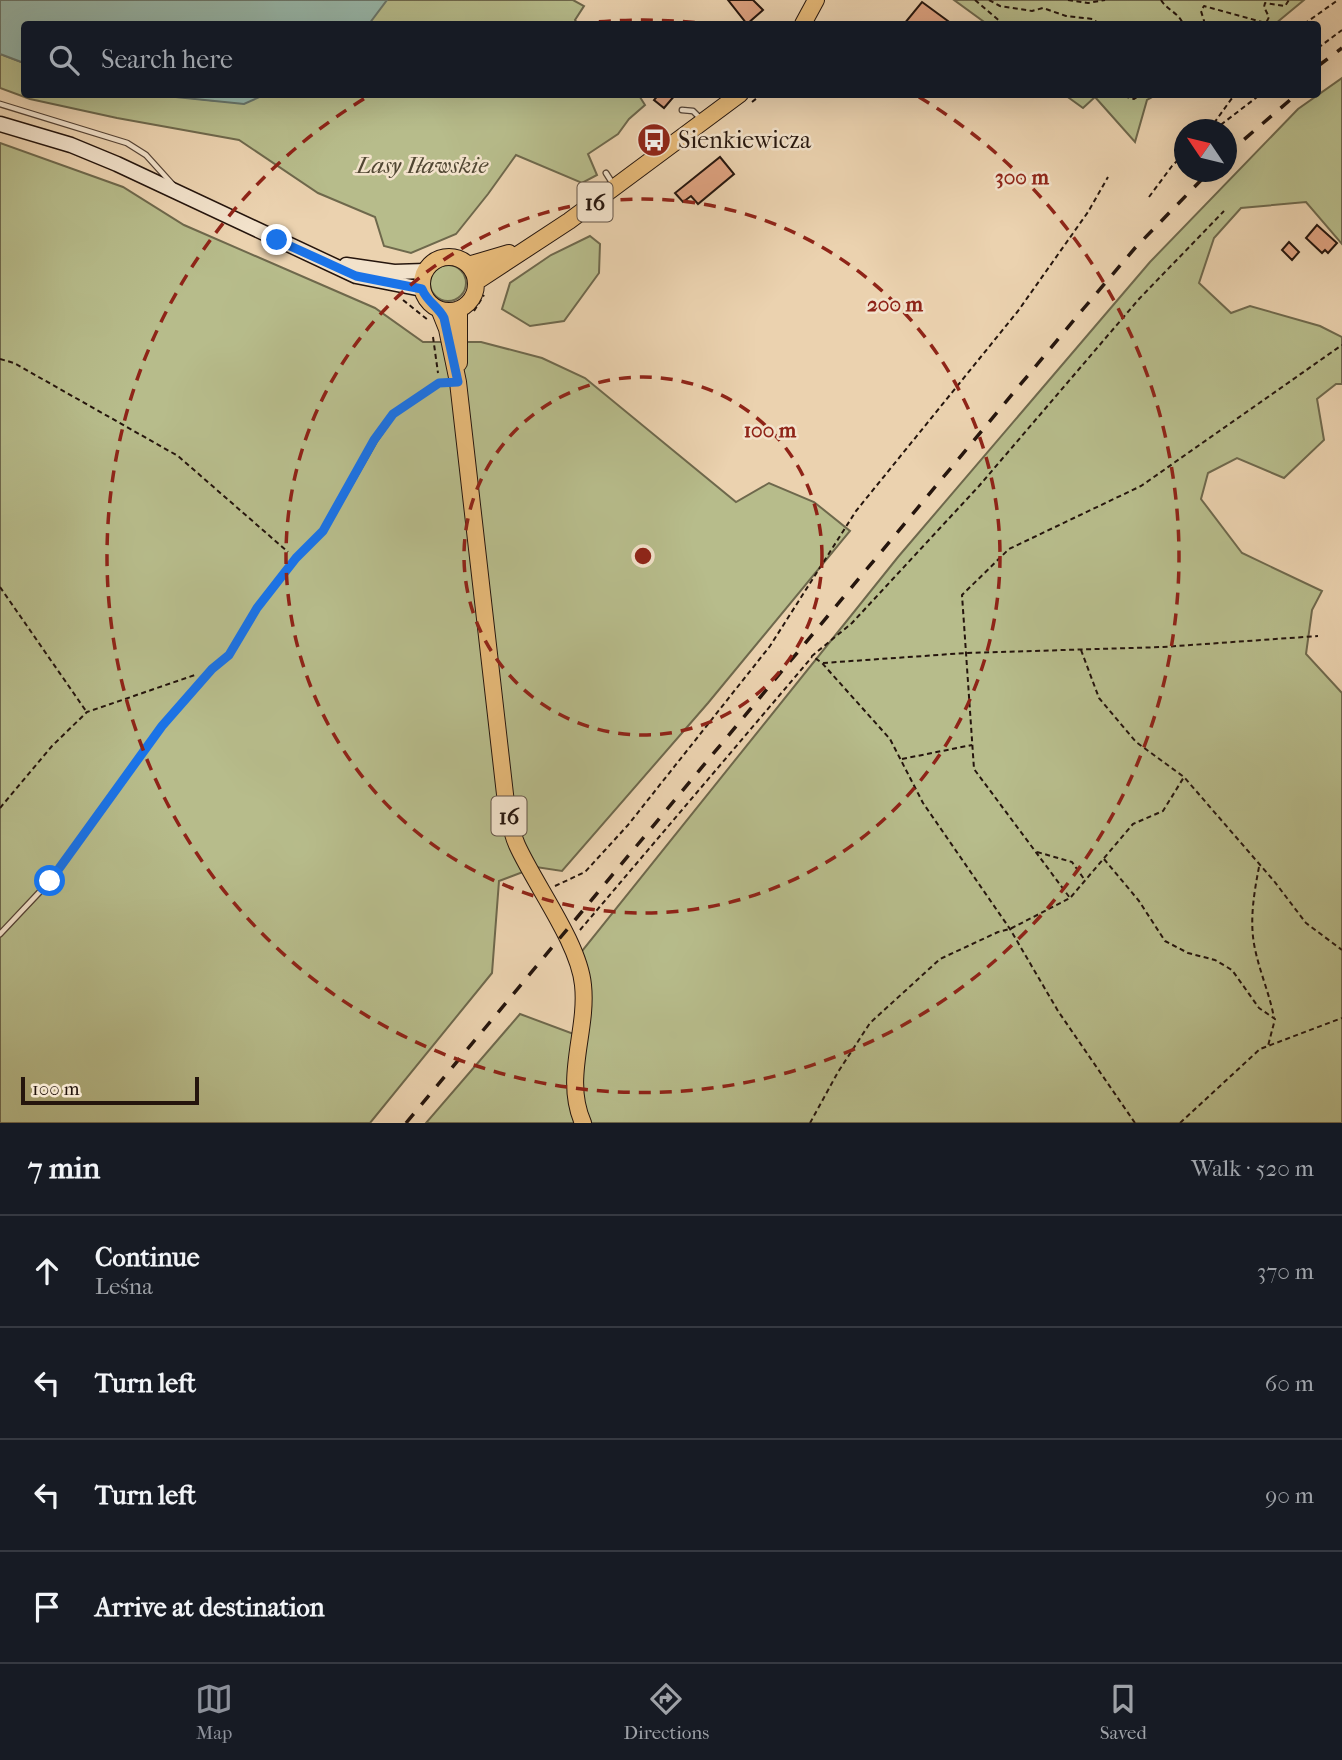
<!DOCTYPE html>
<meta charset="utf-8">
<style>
:root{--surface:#171b24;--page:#20242c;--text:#f1f3f6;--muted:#9ea1a6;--line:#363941;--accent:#8c9099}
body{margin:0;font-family:"IM FELL French Canon",serif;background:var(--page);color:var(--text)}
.compass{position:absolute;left:1174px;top:119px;width:63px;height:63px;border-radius:50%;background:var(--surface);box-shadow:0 7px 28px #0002;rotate:305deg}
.scale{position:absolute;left:21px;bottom:18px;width:178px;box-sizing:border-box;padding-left:7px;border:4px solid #25150d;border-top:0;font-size:19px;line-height:24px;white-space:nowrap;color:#25150d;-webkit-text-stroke:5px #f2e2cb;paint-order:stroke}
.stop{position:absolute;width:21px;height:21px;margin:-16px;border:5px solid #1a73e8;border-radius:50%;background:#fff}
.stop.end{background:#1a73e8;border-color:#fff;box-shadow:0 2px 7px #0008}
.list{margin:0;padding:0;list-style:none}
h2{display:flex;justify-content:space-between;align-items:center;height:91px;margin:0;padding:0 28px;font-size:30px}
h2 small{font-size:23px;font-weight:400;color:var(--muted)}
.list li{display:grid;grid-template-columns:46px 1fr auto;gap:21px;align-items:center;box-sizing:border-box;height:112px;padding:0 28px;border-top:2px solid var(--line)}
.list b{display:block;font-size:26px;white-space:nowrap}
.list p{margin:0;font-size:23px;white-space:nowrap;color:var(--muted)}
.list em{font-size:23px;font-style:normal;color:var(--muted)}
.icon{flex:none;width:38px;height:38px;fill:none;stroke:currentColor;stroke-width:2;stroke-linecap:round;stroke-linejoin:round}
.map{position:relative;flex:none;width:1342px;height:1123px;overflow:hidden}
.search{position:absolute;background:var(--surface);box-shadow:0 7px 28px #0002;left:21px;right:21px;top:21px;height:77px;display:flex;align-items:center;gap:18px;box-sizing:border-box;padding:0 24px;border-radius:7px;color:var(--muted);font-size:26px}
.sheet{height:539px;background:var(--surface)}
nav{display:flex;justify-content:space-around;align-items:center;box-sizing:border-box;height:98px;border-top:2px solid var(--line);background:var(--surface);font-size:19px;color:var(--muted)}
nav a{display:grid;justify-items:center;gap:4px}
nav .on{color:var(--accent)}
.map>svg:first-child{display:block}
.green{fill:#b7bc8b;stroke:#6e684c;stroke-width:2}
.water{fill:#98b8ab;stroke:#6a776c;stroke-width:2}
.building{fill:#dea280;stroke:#25150d;stroke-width:2}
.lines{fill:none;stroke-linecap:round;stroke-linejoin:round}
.lane-casing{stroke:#564436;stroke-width:7}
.secondary-casing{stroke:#25150d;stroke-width:17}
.primary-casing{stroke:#25150d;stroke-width:18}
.path{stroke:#25150d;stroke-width:2;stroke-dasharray:5 3.5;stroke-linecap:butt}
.lane{stroke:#f2e2cb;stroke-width:4.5}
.secondary{stroke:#f2e2cb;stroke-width:14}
.primary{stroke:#e6b978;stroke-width:16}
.rail{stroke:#25150d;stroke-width:3.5;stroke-dasharray:12 12;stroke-linecap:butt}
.route{stroke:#1a73e8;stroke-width:9}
.ring{fill:none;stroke:#8f2418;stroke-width:3.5;stroke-dasharray:12 9}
.labels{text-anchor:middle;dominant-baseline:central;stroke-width:5;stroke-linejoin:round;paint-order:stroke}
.shield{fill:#f2e2cb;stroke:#625246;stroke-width:2}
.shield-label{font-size:23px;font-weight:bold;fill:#25150d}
.poi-label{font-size:24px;fill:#25150d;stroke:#f2e2cb;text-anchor:start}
.park-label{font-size:24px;font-style:italic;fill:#514733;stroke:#f2e2cb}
.centre{fill:#8f2418;stroke:#f2e2cb;stroke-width:3.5}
.ring-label{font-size:21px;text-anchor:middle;font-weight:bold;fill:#8f2418;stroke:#f2e2cb;stroke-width:5;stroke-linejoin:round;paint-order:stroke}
</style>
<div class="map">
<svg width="1342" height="1123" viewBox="0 0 1342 1123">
<rect width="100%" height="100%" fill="#ebd2af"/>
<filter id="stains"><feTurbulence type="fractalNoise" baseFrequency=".00286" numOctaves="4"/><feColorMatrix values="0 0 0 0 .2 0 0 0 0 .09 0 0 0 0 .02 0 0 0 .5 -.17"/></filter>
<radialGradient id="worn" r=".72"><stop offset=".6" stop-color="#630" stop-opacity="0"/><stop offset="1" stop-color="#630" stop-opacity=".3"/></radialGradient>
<path class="green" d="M341 0H573L584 6 575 20 578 24H319Z
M954 0H1304L1275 24H987Z
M0 54 24 63V94H156L217 101 221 94H638L645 105 629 119 618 134 588 154 597 175 582 183 516 155 488 194 456 234 411 253 384 246 375 217 318 193 239 140 117 118 30 99 0 88Z
M1342 78V244L1306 202 1241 208 1214 238 1199 283 1231 313 1250 306 1320 326 1342 337V384H1336L1317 399 1324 440 1284 478 1237 458 1208 473 1201 499 1242 553 1322 591 1312 610 1306 654 1342 693V1123H426L520 1014 587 1039 582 951 898 557 1150 262 1298 109Z
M1065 95H1156L1147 100 1135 142 1095 97 1083 108Z
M0 143 123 187 184 225 375 308 423 342H481L542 358 585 378 736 502 769 483 814 502 850 531 708 703 562 871 536 867 499 881 492 973 370 1123H0Z
M590 236 600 244 599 273 564 321 530 326 502 309 510 283 551 255Z
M430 283a18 18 0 1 1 36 0a18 18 0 1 1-36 0Z"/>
<path class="water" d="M0 0H387L369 24H24V63L0 54Z
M156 95H264L244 104Z"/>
<path class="building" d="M728 0H753L763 10 747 24Z
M922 2 952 24H904Z
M659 94H676L664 108 654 100Z
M720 157 734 174 698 204 691 196 683 202 675 193Z
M1317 225 1337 243 1328 253 1325 250 1322 253 1306 238Z
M1289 242 1299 252 1292 260 1282 250Z"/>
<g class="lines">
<g class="lane-casing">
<path id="lane" d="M0 104 127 143 146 155 174 186
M682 110 693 111 701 119
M606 173 613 184
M0 934 50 881 162 726 212 669 229 655 257 608 296 558 323 531 375 440 393 414 439 383 454 382"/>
</g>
<g class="secondary-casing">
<path id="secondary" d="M0 124 71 145 117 164 356 276 422 289
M346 265 394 272 425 271"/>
</g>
<g class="primary-casing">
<path id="primary" d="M803 24 816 0
M422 284a27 27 0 1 1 54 0a27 27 0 1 1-54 0Z
M468 265 509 253
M476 282 569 221 740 94
M439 309 447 329 458 382 506 803C509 817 511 832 517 845 535 885 579 943 583 985 588 1031 563 1078 583 1123
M459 309V363"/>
</g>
<path class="path" d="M975 0 1003 24
M989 0 1000 6 1032 11 1043 8 1066 16 1093 19 1099 24
M1068 0 1088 3 1105 0
M1161 0C1167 10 1179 13 1183 24
M1205 24 1201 11 1204 6 1266 23 1269 17 1264 7 1265 3 1285 6 1289 0
M1304 24 1338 0
M1318 48 1342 30
M1116 94 1134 99 1141 94
M752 102 762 94
M1209 130 1235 94
M1214 130 1261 94
M1149 197 1172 166 1184 154
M403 300 428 320
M474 311 484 295
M433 337 438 373
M0 359 14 363 178 456 288 552
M0 587 86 711
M1081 650 1099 698 1136 742 1184 777 1274 881 1306 923 1342 950
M823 663 966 653 1163 647 1318 636
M902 759 972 745
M0 808 52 746 87 712 195 675
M1037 852 1072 862 1084 879
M1104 859 1139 901 1165 941 1188 953 1215 960 1232 970 1259 1008 1275 1019 1268 1046
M1259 867C1254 893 1249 922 1255 949 1260 973 1270 995 1274 1018
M555 886 585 872 628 825 770 646 856 511 1018 311 1088 212 1108 177
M1071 897 1133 824 1163 811 1184 777
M580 930 812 657
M810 1123 838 1072 870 1023 940 959 998 932 1010 929 1070 898 974 769 962 595 1009 549 1141 486 1342 345
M1135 1123 1058 1011 1010 929 923 803 890 739 822 663 812 656 852 623 979 486 1139 299 1224 211
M1180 1123 1260 1049 1342 1018"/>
<use href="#lane" class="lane"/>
<use href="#secondary" class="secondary"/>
<use href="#primary" class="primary"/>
<path class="rail" d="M1318 66 1342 48
M1226 155 1297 94
M406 1123 1084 308 1135 248 1209 172"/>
</g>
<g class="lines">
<path class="route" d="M50 881 162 726 212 669 229 655 257 608 296 558 323 531 374 440 393 414 439 383 458 382 444 318C438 306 427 302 422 289L356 276 277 240"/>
</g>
<g class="ring">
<circle cx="643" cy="556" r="179"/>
<circle cx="643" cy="556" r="357"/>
<path d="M578 24A536 536 0 0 1 708 24M919 97A536 536 0 1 1 367 97"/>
</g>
<defs>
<g id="bus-disc" transform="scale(1.75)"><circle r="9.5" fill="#8f2418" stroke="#f2e2cb"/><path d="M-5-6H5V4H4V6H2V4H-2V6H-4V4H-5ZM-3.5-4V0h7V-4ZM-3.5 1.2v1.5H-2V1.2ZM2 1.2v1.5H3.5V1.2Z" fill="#fff"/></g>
</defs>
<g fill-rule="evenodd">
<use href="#bus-disc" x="654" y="140"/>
</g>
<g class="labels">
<g class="shield">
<rect x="577.5" y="182.5" width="35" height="39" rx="5"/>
<rect x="491.5" y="796.5" width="35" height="39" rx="5"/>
</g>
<g class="shield-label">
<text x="595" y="202">16</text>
<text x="509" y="816">16</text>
</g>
<g class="poi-label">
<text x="678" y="140">Sienkiewicza</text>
</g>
<g class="park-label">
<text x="422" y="165">Lasy Iławskie</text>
</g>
</g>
<circle cx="643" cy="556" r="10" class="centre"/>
<g class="ring-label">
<text x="1022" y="184">300 m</text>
<text x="895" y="311">200 m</text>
<text x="770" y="437">100 m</text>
</g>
<rect width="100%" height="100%" filter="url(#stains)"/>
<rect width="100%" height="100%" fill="url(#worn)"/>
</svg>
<svg class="compass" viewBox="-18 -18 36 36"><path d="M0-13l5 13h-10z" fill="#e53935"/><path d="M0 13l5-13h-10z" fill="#9ea1a6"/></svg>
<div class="scale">100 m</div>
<div class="stop" style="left:50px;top:881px"></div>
<div class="stop end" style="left:277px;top:240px"></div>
<div class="search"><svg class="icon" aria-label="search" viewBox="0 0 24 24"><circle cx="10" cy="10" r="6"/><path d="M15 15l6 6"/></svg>Search here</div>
</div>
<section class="sheet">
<h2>7 min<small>Walk · 520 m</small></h2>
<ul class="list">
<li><svg class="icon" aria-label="ahead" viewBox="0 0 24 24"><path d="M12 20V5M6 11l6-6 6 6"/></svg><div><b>Continue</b><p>Leśna</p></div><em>370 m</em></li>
<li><svg class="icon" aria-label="left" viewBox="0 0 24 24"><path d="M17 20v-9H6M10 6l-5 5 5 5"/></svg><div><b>Turn left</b></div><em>60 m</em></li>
<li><svg class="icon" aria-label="left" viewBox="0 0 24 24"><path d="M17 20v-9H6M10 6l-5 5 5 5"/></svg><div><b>Turn left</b></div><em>90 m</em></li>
<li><svg class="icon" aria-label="arrive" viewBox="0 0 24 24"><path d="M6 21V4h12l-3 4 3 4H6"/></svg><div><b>Arrive at destination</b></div></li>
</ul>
</section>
<nav>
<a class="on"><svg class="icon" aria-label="map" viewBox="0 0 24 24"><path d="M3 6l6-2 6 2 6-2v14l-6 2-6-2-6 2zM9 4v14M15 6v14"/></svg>Map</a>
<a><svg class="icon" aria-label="directions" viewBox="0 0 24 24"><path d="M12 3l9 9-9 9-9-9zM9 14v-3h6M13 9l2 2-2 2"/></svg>Directions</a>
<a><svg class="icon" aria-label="saved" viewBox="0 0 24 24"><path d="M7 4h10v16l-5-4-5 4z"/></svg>Saved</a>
</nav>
